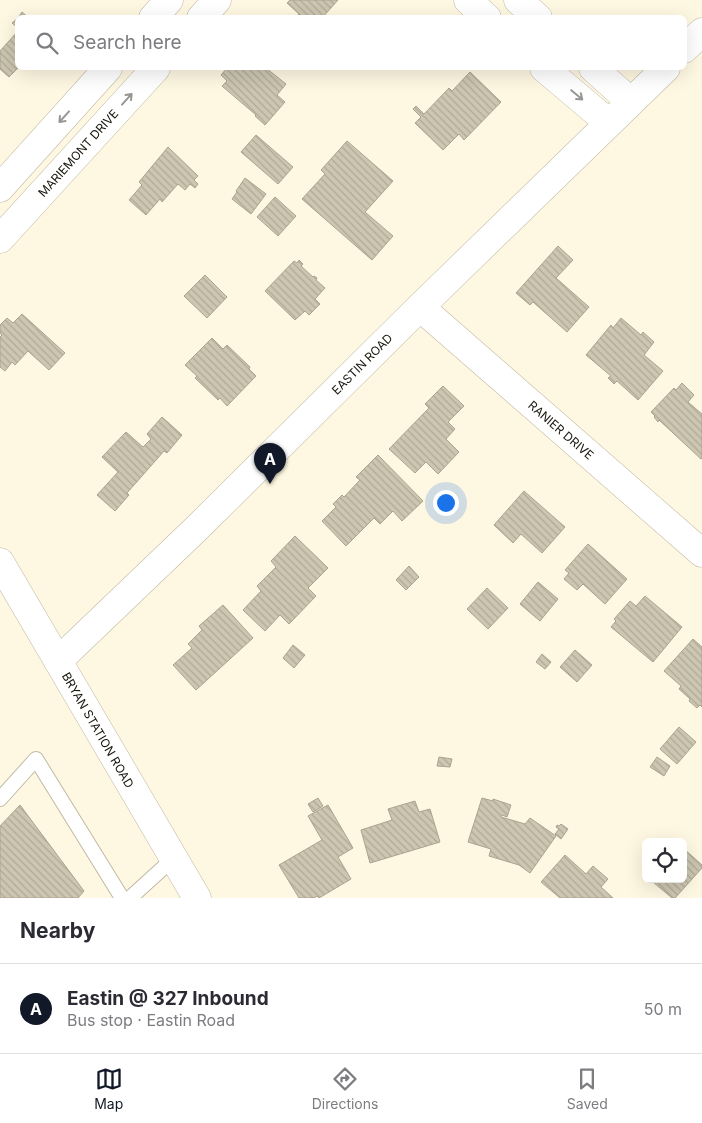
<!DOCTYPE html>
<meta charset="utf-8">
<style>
:root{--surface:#fff;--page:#f2f2f3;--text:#2b2b33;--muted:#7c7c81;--line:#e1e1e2;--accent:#111827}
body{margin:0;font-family:Inter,sans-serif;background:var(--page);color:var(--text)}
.controls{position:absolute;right:15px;bottom:15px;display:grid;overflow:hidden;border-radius:8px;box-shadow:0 5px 20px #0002}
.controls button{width:45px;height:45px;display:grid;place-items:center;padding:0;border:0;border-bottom:1px solid var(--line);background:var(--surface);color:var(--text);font:25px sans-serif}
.you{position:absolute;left:445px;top:502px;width:18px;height:18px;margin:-12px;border:4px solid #fff;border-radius:50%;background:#1a73e8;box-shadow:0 0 0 8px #1a73e833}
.badge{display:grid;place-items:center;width:32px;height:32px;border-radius:50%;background:var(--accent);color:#fff;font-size:16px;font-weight:700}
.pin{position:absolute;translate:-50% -41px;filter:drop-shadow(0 1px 2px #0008)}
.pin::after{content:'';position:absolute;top:26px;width:18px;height:15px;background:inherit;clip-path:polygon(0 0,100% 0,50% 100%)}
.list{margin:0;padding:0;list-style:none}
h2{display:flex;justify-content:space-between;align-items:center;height:65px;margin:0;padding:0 20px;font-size:21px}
h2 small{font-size:16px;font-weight:400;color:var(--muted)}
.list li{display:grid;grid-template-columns:32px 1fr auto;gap:15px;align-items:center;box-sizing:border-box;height:90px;padding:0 20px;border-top:1px solid var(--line)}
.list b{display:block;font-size:19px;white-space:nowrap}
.list p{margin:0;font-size:16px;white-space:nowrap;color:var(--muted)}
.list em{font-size:16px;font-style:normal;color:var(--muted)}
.icon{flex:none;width:28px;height:28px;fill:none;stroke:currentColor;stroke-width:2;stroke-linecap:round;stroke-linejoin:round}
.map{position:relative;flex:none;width:702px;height:898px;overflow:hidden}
.search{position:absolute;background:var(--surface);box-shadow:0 5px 20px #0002;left:15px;right:15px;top:15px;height:55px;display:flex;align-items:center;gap:12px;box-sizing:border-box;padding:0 18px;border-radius:8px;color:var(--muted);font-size:19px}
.sheet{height:155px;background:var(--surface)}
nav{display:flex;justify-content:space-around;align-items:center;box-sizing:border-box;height:70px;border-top:1px solid var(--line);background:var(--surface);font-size:14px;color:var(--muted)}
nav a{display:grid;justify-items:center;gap:2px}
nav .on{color:var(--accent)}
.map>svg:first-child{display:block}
</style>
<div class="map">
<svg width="702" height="898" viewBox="0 0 702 898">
<defs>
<pattern id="building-back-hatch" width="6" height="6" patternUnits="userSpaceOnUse" patternTransform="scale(1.25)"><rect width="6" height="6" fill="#cdc6b1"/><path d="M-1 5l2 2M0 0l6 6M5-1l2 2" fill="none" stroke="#afa997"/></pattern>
</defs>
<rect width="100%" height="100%" fill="#fef7e1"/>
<path fill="url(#building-back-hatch)" stroke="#aaa38f" d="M290,0H338L322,18H296L299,14L287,3Z
M22,12L29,18H18Z
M18,18V28L12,23Z
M18,31V68L9,77L0,69V51Z
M227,68H266L286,84L277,95L285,102L265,125L255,116L256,115L222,86L227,81L221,75Z
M470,72L501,102L464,140L459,134L443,150L415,123L421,117L413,109L416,106L424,114L449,88L452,91Z
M256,135L293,167L278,184L241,152Z
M347,141L393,181L365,212L393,236L372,260L302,199L325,174L321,170Z
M168,147L198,176L194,180L198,184L195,188L190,184L185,190L178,184L162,202L160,199L146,215L129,200L142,185L139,182Z
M245,178L266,194L251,214L232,199L237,192L236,191Z
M275,197L296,216L278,236L257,217Z
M558,246L573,260L556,278L589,307L567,332L533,302L530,305L516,293Z
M299,260L303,264L301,266L313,277L314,276L317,278L316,280L325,288L315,299L320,304L309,315L305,311L295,320L265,291L294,261L297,263Z
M205,275L227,297L207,318L184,296Z
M22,314L65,353L49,370L28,351L15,365L12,362L5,371L0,367V337L2,335L0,333V325L7,318L13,323Z
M621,318L641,335L643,332L654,342L644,355L663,371L638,400L617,381L614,384L608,378L611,376L586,355L611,325L613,328Z
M212,338L223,349L227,345L250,367L249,369L256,376L227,406L220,398L218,400L195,378L197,376L185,365Z
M682,383L694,395L688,402L702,414V458L701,459L659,420L658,422L654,417L655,416L651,412L674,388L676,390Z
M443,386L464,406L448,422L455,429L446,439L459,452L438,474L426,462L415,473L389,449L429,408L425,404Z
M162,417L182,435L167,453L164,451L127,493L129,495L115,511L97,495L118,472L102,457L126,432L143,447L151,439L147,434Z
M378,455L423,501L402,521L393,511L380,524L374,518L346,546L322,521L336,507L333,504L342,495L344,497L360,480L356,477Z
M524,491L565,527L542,553L521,534L513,543L494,525Z
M295,536L328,568L308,588L316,596L289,624L280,615L265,631L243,610L261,591L257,586L276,567L271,561Z
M588,544L627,579L605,604L583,584L577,590L564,579L569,573L565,570Z
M409,566L419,577L406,590L396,580Z
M538,582L558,599L540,621L520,604Z
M487,588L508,608L488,629L467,609Z
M645,596L682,627L653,662L611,627L616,621L614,619L630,601L636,606Z
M223,605L253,638L196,690L173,665L192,648L188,644L202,630L199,626Z
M693,639L702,647V707L700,705L697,708L689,701L690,699L679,689L681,686L664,671Z
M293,645L305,655L294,668L283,658Z
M575,650L592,665L577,682L560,667Z
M542,654L551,662L545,669L536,662Z
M679,727L696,742L677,764L660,749Z
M439,757L452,759L450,767L437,766Z
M657,757L670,766L664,776L650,767Z
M318,798L323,806L313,812L308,804Z
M482,798L493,801V799L511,805L507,817L502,815L501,817L525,824L530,818L556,836L530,873L519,865L489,856L491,849L468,842Z
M415,801L419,812L430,809L440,842L370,863L361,830L392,820L388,809Z
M20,805L84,891L78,898H0V826Z
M328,805L353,848L338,857L351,879L319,898L317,896L314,898H299L279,865L322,840L308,816Z
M561,824L568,829L561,839L555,834L559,829L556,827L557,825L559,826Z
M683,848L702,865V868L675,898H672L653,882L656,879H683Z
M565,855L586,874L593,866L608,879L601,887L613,898H560L541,882Z"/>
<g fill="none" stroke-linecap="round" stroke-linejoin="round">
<g stroke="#c0b9a4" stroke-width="16">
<path id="service" d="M0,799L36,759L122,898
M130,898L174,858"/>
</g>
<g stroke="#c0b9a4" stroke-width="29">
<path id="minor" d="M468,0L487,18
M518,0L538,18
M153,18L169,0
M201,18L217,0
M684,49L702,32
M544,68L609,123
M593,68L631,102
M0,188L108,68
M0,239L156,68
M420,307L702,553
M58,661L196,529L420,307L666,68"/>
</g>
<g stroke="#c0b9a4" stroke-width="29">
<path id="secondary" d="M0,562L197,898"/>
</g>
<use href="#service" stroke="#fff" stroke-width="14"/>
<use href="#minor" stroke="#fff" stroke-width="28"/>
<use href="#secondary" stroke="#fff" stroke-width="28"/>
</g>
<defs><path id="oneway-shaft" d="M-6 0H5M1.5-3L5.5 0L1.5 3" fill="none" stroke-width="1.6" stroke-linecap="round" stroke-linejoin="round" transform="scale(1.25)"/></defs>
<g stroke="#979693">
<use href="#oneway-shaft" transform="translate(577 95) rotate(40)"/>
<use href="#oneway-shaft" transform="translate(127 99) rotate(-48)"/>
<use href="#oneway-shaft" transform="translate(64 117) rotate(132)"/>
</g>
<g text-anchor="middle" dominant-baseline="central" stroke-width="5" stroke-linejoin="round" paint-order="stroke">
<g font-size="12" fill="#18160e" stroke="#fff">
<text transform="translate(78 153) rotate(-48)">MARIEMONT DRIVE</text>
<text transform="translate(362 364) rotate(-45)">EASTIN ROAD</text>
<text transform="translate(561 430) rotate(41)">RANIER DRIVE</text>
<text transform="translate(98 730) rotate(60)">BRYAN STATION ROAD</text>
</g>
</g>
</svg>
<div class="controls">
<button><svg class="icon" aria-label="locate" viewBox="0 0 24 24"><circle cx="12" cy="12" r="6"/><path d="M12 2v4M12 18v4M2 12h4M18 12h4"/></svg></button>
</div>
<div class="you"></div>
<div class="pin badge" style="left:270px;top:484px">A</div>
<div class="search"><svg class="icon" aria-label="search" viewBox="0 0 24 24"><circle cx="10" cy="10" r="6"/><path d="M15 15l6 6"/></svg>Search here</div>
</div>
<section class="sheet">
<h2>Nearby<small></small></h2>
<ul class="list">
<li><span class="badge">A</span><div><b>Eastin @ 327 Inbound</b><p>Bus stop · Eastin Road</p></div><em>50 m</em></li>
</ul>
</section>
<nav>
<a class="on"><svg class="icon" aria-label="map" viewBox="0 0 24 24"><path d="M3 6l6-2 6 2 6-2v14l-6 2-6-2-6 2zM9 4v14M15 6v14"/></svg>Map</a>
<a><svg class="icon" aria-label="directions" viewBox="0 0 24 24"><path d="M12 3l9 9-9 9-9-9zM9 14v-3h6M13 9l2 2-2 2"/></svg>Directions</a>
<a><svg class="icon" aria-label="saved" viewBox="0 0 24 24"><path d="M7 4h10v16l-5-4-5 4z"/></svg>Saved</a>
</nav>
